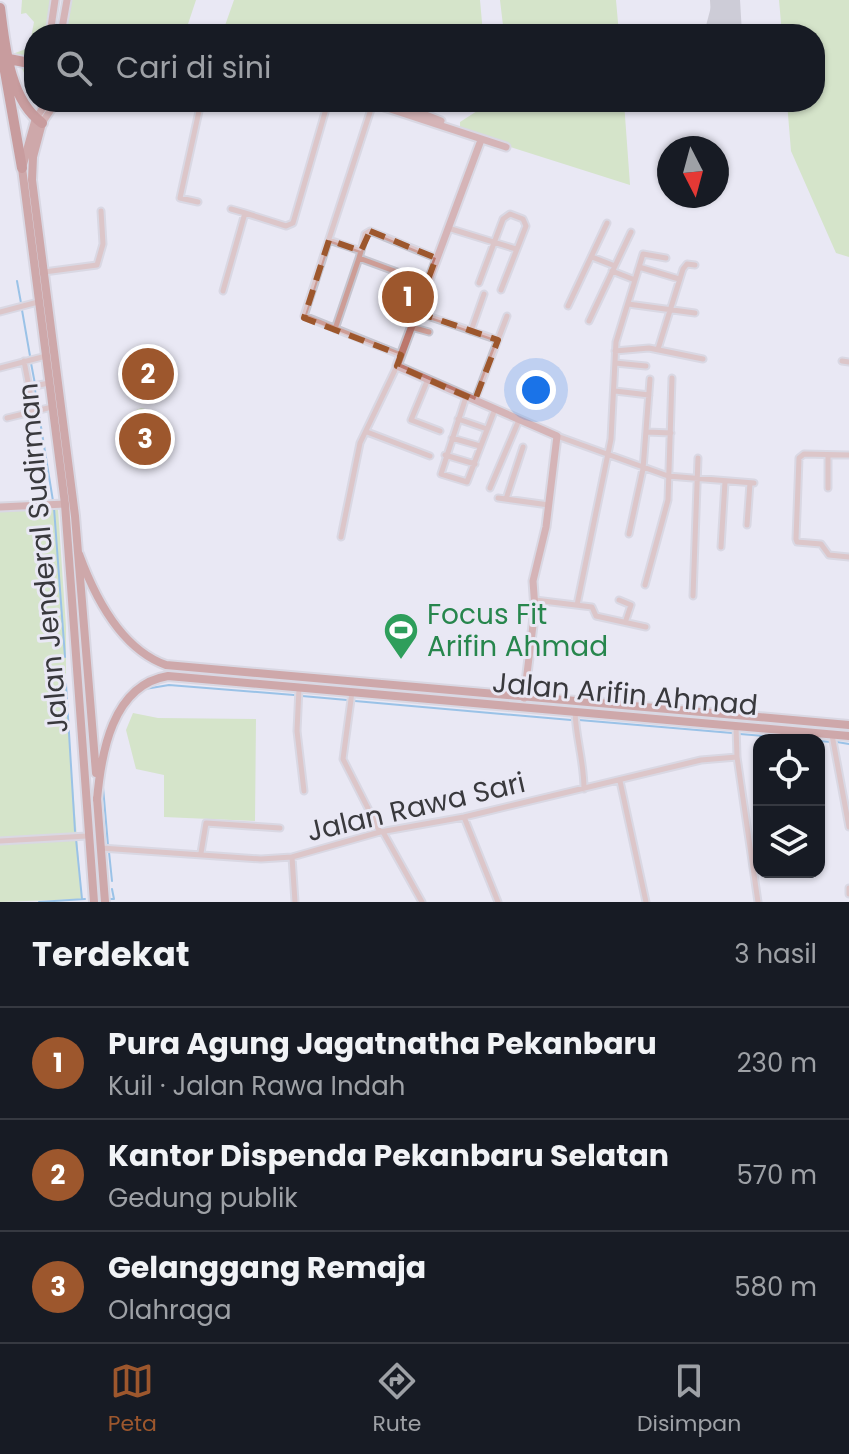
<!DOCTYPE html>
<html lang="id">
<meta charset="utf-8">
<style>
:root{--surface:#171b24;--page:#242831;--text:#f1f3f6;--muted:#9ea1a6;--line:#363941;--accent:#9d572d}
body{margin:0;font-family:Poppins,sans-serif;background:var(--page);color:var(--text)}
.controls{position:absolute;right:24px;bottom:24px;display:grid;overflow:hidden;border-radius:16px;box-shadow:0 2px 6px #0004}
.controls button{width:72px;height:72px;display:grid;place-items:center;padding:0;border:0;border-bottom:2px solid var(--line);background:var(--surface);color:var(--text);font:40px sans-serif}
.compass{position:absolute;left:657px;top:136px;width:72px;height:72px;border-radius:50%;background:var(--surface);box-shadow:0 2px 6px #0004;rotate:174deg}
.you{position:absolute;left:536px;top:390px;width:28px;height:28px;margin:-20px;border:6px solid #fff;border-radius:50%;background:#1a73e8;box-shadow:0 0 0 12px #1a73e833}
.badge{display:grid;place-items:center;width:52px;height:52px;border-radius:50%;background:var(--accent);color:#fff;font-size:26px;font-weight:700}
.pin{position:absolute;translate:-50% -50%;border:4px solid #fff;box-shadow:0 2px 8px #0006}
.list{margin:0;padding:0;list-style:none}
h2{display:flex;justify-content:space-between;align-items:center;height:104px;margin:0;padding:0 32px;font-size:34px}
h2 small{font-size:26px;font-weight:400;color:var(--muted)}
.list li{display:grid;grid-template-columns:52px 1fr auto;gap:24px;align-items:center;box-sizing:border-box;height:112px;padding:0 32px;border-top:2px solid var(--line)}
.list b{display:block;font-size:30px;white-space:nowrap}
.list p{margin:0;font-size:26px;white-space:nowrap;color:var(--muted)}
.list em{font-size:26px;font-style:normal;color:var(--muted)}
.icon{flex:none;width:44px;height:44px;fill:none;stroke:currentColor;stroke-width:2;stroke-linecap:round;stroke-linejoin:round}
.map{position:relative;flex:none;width:849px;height:902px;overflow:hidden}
.search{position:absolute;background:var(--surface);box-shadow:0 2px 6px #0004;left:24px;right:24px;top:24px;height:88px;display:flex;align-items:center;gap:20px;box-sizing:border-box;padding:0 28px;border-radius:32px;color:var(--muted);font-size:30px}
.sheet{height:440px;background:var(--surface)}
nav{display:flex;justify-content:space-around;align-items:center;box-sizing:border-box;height:112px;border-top:2px solid var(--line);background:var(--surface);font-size:22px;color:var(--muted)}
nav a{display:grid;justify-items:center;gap:4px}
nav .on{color:var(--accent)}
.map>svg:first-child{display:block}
</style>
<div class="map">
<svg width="849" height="902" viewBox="0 0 849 902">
<rect width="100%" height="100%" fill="#e9e8f4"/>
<path fill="#bcdf98" d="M22,0H51L48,34H34V95L15,53L29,48L34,22L26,13L21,14Z
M70,0H196L186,30L147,25L145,31L65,34Z
M234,0H480L483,34H222Z
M500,0H616L619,34H504Z
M779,0H849V257L836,253L791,151L787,102H815V34H782Z
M491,102H624L630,185L460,131V122Z
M141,408L158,412L165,427L166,448L155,464L132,463C118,446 118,416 141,408Z
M0,509H58L66,627V702L82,899L0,902Z
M133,713L158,718L256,719L255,821L164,817V775L136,769L126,730Z"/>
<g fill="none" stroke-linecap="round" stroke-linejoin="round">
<path stroke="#3b96d7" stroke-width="2" d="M17,281L21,303
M22,310L30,356
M31,363L35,384
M35,390L53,501
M54,508L65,657
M66,684L75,831
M145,689L169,685L294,695
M302,696L347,700
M355,701L571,720
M579,720L732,733
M740,734L811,740
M819,741L831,742
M837,742L849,744
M103,787L108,845
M76,839L82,899
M109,852L112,881
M108,899H114L112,889
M39,902L85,899"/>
<path stroke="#acacb4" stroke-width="12" d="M725,9L734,34
M710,34L719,0"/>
<path stroke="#acacb4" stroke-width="30" d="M725,0L727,34"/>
<g stroke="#c6c5cf" stroke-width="9">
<path id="street" d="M373,103L304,316L401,355
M198,202L180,198L201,102
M231,209L245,213
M448,228L516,249
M329,240L361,251L359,258L427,283
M361,251L365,234L370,231L436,258
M592,257L615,266
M639,267L679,279
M612,271L635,280
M44,272L97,265L103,244L101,211
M479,283L503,219L510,214L523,219L526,226L501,290
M223,291L245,213L286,226L293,223L328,102
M628,304L695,313
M568,306L607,223
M0,312L38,302
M416,312L498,340
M589,321L631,232
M411,327L429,332
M335,329L359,258
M471,331L484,294
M658,349L683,269L687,264L695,265
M615,351L649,348L703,359
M24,361L29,387L49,383
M842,361L849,362
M615,363L646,366
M0,368L46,356
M428,379L411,420L440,431
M29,387L32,404
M615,391L649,395
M466,397L441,474L467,482L495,409
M475,400L507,316
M7,418L52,407
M458,419L487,429
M367,432L430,456
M647,432L671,433
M557,436L668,476L754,483
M452,438L480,446
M445,455L475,464
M828,455V488
M849,455L804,454L799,458L796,539L797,542L821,544L829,555L849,557
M490,488L519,420
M498,498L549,505
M506,499L523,447
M747,525L750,483
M629,534L643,469L650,379
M341,537L360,443L397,366
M721,547L725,482
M645,585L668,500L672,378
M693,596L698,458
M535,600L592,607L596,616L646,627
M619,600L631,605L626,620
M577,605L611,439L616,342L643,254L666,258
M299,688L297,731L304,791
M352,692L343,759L380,832
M575,712C576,739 584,761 584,789
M736,726L737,757L758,902
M832,735L849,827
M620,781L646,902
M464,817L498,902
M383,832L422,902
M0,841L87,836
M101,848L261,859L292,857L380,832L464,817L701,760L737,757
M201,853L206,823L280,828
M292,857L295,902
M849,888V894"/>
</g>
<g stroke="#c6c5cf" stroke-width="11">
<path id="secondary" d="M50,34L55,0
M61,34L67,0
M143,34H180
M369,102L506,147
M393,102L441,121
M36,118L47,102
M42,123L56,102
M481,140L397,366L557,436L546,527L533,581L535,609L524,698
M0,507L65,504"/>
</g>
<g stroke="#c6c5cf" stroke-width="12">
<path id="primary" d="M36,118L22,168L65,504L94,902
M42,123L33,157L32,180L75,516L96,773
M79,554C94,595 121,649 166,665L849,725
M97,798L105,902
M97,800C101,754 112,685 168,676L849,736"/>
</g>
<g stroke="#c6c5cf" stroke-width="14">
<path id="highway" d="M0,8C5,46 9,99 42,123
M0,43L22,168
M9,59L34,64"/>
</g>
<use href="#street" stroke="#cd9d96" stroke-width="5"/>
<use href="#secondary" stroke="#bc776d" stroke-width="7"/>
<use href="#primary" stroke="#ad5b50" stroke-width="8"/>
<use href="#highway" stroke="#a04036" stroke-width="10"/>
</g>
<path d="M0 0H849V902H0ZM370,231L436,258L416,312L498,340L475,400L397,366L401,355L304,318L329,240L361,251Z" fill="#e9e8f4" fill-opacity=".55" fill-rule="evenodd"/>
<path fill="none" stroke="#9d572d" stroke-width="6" stroke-dasharray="16 10" stroke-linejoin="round" d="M370,231L436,258L416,312L498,340L475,400L397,366L401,355L304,318L329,240L361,251Z"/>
<defs>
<g id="stadium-pin" transform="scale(1.8)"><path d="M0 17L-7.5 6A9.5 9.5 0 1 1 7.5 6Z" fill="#2e9e5b" stroke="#e9e8f4"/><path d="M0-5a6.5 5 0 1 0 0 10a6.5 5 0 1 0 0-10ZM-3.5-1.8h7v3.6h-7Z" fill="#fff"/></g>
</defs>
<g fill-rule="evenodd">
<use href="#stadium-pin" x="401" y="630"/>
</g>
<g text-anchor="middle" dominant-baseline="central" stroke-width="6" stroke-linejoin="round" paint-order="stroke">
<g font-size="28" fill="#39393d" stroke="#e9e8f4">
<text transform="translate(43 558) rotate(-95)">Jalan Jenderal Sudirman</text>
<text transform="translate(625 694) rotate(5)">Jalan Arifin Ahmad</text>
<text transform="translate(416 807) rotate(-13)">Jalan Rawa Sari</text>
</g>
<g font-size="28" fill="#27864d" stroke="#e9e8f4" text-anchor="start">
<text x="427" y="614">Focus Fit<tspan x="427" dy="32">Arifin Ahmad</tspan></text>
</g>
</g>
</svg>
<div class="controls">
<button><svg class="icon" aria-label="locate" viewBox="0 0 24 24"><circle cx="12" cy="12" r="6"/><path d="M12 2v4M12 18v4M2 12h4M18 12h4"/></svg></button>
<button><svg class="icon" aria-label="layers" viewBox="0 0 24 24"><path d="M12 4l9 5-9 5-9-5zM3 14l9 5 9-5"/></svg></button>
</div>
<svg class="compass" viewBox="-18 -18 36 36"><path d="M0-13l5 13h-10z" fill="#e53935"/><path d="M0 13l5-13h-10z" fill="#9ea1a6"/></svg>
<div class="you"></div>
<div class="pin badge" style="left:408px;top:297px">1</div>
<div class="pin badge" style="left:148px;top:374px">2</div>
<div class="pin badge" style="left:145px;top:439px">3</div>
<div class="search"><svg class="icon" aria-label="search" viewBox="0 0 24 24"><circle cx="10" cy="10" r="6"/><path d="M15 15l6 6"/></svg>Cari di sini</div>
</div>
<section class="sheet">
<h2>Terdekat<small>3 hasil</small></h2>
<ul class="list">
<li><span class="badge">1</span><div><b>Pura Agung Jagatnatha Pekanbaru</b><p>Kuil · Jalan Rawa Indah</p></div><em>230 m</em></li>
<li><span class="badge">2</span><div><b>Kantor Dispenda Pekanbaru Selatan</b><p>Gedung publik</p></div><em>570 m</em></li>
<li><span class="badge">3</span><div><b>Gelanggang Remaja</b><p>Olahraga</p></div><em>580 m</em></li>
</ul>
</section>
<nav>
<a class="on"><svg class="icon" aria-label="map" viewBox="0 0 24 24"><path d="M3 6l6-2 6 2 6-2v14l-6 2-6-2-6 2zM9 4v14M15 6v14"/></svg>Peta</a>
<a><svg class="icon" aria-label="directions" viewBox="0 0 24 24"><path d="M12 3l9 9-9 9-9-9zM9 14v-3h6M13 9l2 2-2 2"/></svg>Rute</a>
<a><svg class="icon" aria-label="saved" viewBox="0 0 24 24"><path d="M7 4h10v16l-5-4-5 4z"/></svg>Disimpan</a>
</nav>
